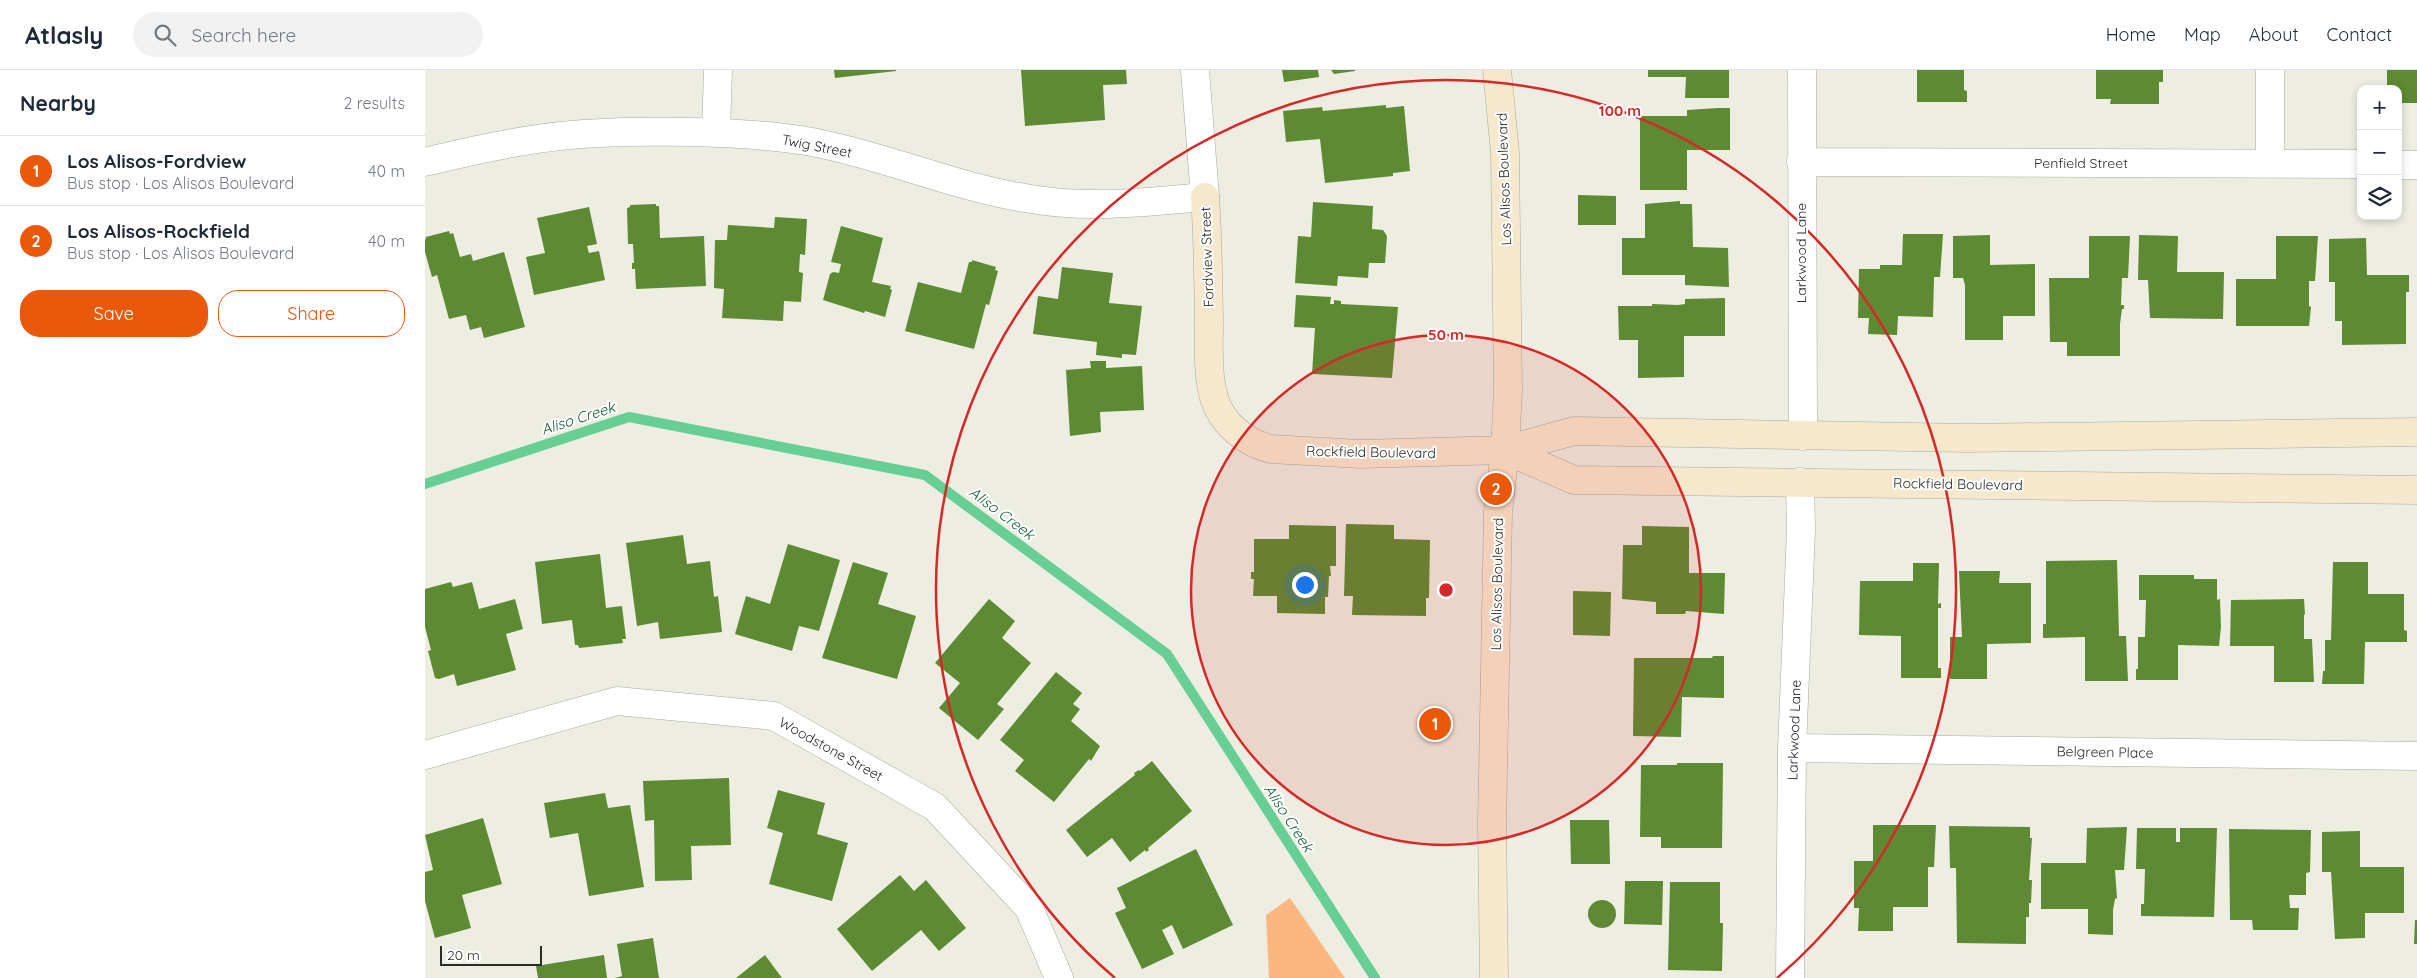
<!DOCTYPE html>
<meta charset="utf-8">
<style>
:root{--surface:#fff;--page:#f2f2f3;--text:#1f2937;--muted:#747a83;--line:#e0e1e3;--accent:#ea580c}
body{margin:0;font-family:Quicksand,sans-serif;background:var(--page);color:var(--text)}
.controls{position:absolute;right:15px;top:15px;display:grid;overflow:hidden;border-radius:10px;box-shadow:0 2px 8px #0003}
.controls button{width:45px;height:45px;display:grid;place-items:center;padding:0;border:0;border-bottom:1px solid var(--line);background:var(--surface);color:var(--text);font:25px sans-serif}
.scale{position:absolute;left:15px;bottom:12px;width:102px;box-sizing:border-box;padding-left:5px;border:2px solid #2b2b27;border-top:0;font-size:14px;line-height:18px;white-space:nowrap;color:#2b2b27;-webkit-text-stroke:4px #fff;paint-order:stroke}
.you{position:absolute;left:879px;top:514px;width:18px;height:18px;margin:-12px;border:4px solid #fff;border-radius:50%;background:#1a73e8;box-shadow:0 0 0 8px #1a73e833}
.badge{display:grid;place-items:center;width:32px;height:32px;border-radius:50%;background:var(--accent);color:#fff;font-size:16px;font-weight:700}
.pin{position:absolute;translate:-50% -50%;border:2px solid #fff;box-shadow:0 1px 5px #0006}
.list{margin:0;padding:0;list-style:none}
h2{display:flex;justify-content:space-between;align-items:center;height:65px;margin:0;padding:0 20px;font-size:21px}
h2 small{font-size:16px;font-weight:400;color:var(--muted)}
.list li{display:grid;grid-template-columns:32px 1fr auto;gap:15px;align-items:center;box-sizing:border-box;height:70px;padding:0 20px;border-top:1px solid var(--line)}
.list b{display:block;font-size:19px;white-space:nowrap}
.list p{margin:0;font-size:16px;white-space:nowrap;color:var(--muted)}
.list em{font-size:16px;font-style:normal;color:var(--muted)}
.actions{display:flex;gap:10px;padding:15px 20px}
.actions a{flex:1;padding:11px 0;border:1px solid var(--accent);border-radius:20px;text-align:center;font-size:18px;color:var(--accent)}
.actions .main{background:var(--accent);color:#fff}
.icon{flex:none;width:28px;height:28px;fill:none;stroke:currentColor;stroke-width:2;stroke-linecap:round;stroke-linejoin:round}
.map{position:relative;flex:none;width:1992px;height:908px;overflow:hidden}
header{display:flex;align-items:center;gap:30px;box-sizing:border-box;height:70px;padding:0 25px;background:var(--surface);border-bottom:1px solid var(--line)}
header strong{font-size:24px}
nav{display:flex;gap:28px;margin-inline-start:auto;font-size:18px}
.search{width:350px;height:45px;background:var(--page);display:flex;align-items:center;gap:12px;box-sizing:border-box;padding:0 18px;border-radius:28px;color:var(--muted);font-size:19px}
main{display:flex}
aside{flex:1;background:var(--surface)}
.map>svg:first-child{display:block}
</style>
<header>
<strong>Atlasly</strong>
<div class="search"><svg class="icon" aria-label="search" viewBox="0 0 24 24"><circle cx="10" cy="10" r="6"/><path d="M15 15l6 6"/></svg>Search here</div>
<nav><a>Home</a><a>Map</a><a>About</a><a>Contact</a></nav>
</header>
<main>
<aside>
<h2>Nearby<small>2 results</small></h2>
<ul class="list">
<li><span class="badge">1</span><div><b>Los Alisos-Fordview</b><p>Bus stop · Los Alisos Boulevard</p></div><em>40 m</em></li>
<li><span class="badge">2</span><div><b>Los Alisos-Rockfield</b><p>Bus stop · Los Alisos Boulevard</p></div><em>40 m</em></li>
</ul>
<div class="actions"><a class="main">Save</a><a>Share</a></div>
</aside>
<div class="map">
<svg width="1992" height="908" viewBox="0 0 1992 908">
<rect width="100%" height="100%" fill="#edede1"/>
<path fill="#fcb781" d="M865,828L920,908H844L841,845Z"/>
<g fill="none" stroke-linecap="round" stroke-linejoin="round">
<path stroke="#67ce94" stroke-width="10" d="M0,414L204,347L500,405L742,584L950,908"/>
</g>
<path fill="#5d8a33" d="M409,0H471V1L410,8Z
M596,0H701L702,14L678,15L680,50L600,56Z
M857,0H893L894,7L859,12Z
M906,0H930V1L909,4Z
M1223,0H1304V28H1260L1261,7H1223Z
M1492,0H1539V20L1542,21V32H1492Z
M1671,0H1738V12H1734V34H1685L1686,29H1671Z
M1962,0H1992V33H1973V19H1962Z
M961,35V38L979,36L985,101L968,103V106L900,113L895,69L861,72L858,41L897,37L898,41Z
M1293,38H1305V80H1262V120H1215V46H1262V40Z
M1153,125L1191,126V155H1153Z
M1255,131V134H1267L1268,177L1303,178L1304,217L1260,215V205H1197V168H1220V134Z
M888,132L948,136L947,159L958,160L962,166L960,193H944L943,208L913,206L912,216L870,213L873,166L886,167Z
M231,134V136H234L235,168L279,166L281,216L211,219L210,199H207V193H209L208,174H203L202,138L205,137V135Z
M164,137L172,174L162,176L164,183L174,181L180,210L109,225L101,187L120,183L112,148Z
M350,147L382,149L380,185L375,184L374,202L378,203L376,232L359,231L358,251L297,248L299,219L289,218L290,170H302L303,155L349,158Z
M416,156L458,168L447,212L466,216L465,219L467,220L460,247L440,241L439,243L398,230L405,204L408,202L414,203L416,194L406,192Z
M24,161L25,164L28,163L35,187L46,184L48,191L79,182L100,257L59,268L56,257L45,260L41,245L24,249L12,205L7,207L0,182V171L1,167Z
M1478,164H1518L1515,207H1509L1508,247L1473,246L1472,265L1443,264L1444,248H1433L1434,199H1455V195H1477Z
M1565,165V195L1610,194V246H1578V270H1540V215L1538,208H1528V166Z
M1714,165L1753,166L1752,202H1799L1798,249L1725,248L1723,210H1713Z
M1664,166H1705L1703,208H1697L1696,235H1699V239H1697L1695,254V286H1642V272H1625L1624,208H1664Z
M1851,166H1893L1890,211H1884V236L1886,237L1884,256H1811V209H1851Z
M1941,168L1942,205H1984V222H1981V274L1917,275V251H1910V212H1904V169Z
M547,190L571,197L570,200L573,201L564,235L561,234L549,279L480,261L493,212L536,223L544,192H547Z
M637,197L688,203L684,233L717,236L711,285L697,284V288L671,285L672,272L608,264L613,226L633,229Z
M871,225L906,227L905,234H909V230L916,231V234L973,237L967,308L887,304L890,258L869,257Z
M1300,228V266H1259V307L1213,308V270H1194L1193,236H1227V234L1253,235L1260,234V229Z
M665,291H681V298L717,296L719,340L675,342L676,362L645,366L641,300L666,298Z
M921,454L969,455V469L1005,470L1004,528H1001V546L927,545L928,526H919Z
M864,455L911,456V496H905L906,506H904L903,527H900V544L852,543V526H828L829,509H826V502H829V469H864Z
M1217,456L1264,457V503H1300L1299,544L1261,541L1260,544H1231V532L1197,529L1198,475H1217Z
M258,465L262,494L285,491L289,527L293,526L297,562L235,569L233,552L212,556L201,473Z
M363,474L415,490L394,561L374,556L367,581L310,564L321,526L345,534Z
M175,484L181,538L197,536L201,569H197L198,573L154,578L153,575H150L147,550L117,554L110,492Z
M1692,490L1694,566H1701L1703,611H1660V567L1618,568V554H1621V491Z
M428,492L463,503L453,534L491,546L472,609L397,588Z
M1908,492H1943V524H1979V560L1982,561V572H1940L1939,614H1897L1898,601H1900V570H1906Z
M1488,493H1514L1513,534L1516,533V538H1513V598H1516V608H1476V566L1434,565L1435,511H1488Z
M1534,501H1575L1574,513H1606V573L1562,574V609H1525V567H1537Z
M1714,505H1769V509H1792V530L1795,529L1796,557L1794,576L1753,575V610H1711V599H1713V567H1720L1721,530H1714Z
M26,512L28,517L47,512L54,539L90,529L98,559L81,564L91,600L32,616L29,604L14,609L10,608L3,581L6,580L0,557V519Z
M1148,521L1186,522L1185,566L1148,565Z
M564,529L590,551L577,568L606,593L572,634L579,639L553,670L514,638L535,613L510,593Z
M1879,529L1880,545L1879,544V569H1887L1889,612H1849V576H1805L1806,530Z
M1288,586H1299V628L1257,627L1256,667L1208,666L1209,588H1287Z
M631,602L657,623L648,634L655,639L646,651L675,676L666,691L664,689L629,732L590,701L599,690L575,670Z
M727,691L767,741L723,778L724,780L721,782L720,780L705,792L687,768L662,787L641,760L710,705L709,703L714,700L715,701Z
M1252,693H1298L1297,778H1236V767H1215L1216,695H1252Z
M304,708L306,775L266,776L267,810L230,811L229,750L220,751L218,711Z
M353,720L400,733L392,764L423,773L407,831L344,814L358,763L342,758Z
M180,723L183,738L205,735L219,817L164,826L153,763L125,768L119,733Z
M58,748L77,814L37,825L46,858L10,868L0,831V802L8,800L0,765Z
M1145,750H1184L1185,794H1146Z
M1448,755H1511L1509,797H1503V837H1468V861H1433L1434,838H1429V791H1448Z
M1524,756L1605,757V768H1607L1604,810H1607L1606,833H1604V847H1601V874L1532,873L1531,798H1525Z
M1702,757L1699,800H1690L1692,828L1690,829L1688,840V865L1663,864V839H1616V793H1661L1662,758Z
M1712,758H1751V772H1755V758H1792L1789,847L1716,846V834H1719L1720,799H1711Z
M1804,759L1886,760L1885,802L1881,803V825H1864L1865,838H1874L1873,860H1828L1827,850H1805Z
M1935,761V797H1979V843H1940V868L1910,869L1906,802H1897V762Z
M771,779L808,855L758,879L747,855L737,860L749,884L717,899L690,843L701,838L692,818Z
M475,805L489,821L501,810L541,858L514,881L496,860L447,901L412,859Z
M1200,811H1238L1237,855L1199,854Z
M1245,812H1295V853H1298L1297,901L1243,900Z
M1163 844a14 14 0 1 1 28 0a14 14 0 1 1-28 0Z
M1990,850H1992V874H1989Z
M228,868L234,908H190L197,906L192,874Z
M179,885L182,908H113L111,896Z
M340,885L357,908H311Z"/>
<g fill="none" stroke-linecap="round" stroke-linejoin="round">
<g stroke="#a9a99e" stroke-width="29">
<path id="street" d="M1377,0L1378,366
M1845,0V93
M291,63L293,0
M0,92C57,78 117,65 176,63C207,61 237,62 268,62C307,63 348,65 387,72C461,86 531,118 606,129C664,139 722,132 780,127L770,0
M1376,92L1936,94
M1973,95H1992
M1367,678L1992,686
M0,685L192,631L349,646L510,737L604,838L634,908
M1365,908L1367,678L1376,460L1375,412"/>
</g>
<g stroke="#a9a99e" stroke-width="29">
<path id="secondary" d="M780,127C783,167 783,208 784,248C784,275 782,302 789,328C797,354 821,373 846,379L935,384L1080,380L1149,361L1543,368L1992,362
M1080,380L1149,410L1992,420
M1069,908L1067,754L1073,443L1080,380L1083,320L1080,83L1072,0"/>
</g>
<use href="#street" stroke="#fff" stroke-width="28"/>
<use href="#secondary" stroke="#f6e8cd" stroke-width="28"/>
</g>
<circle cx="1021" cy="520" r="255" fill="#d62828" fill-opacity=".12"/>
<g fill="none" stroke="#d62828" stroke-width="2.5">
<circle cx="1021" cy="520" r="255"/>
<path d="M690 908A510 510 0 1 1 1352 908"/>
</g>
<g text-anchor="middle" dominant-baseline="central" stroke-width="4" stroke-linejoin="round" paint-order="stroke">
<g font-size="14" fill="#2b2b27" stroke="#fff">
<text transform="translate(392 76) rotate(11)">Twig Street</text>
<text x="1656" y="93">Penfield Street</text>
<text transform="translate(1079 109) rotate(-92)">Los Alisos Boulevard</text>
<text transform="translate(1376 183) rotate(-90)">Larkwood Lane</text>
<text transform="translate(782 187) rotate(-92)">Fordview Street</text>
<text transform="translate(946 382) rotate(1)">Rockfield Boulevard</text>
<text transform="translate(1533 414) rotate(1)">Rockfield Boulevard</text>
<text transform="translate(1072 514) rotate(-89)">Los Alisos Boulevard</text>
<text transform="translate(1369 660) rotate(-88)">Larkwood Lane</text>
<text transform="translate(406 679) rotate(29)">Woodstone Street</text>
<text transform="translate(1680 682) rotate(1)">Belgreen Place</text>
</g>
<g font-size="15" font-style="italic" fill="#16623d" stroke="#fff">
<text transform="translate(153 348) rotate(-18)">Aliso Creek</text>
<text transform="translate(577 443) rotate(37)">Aliso Creek</text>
<text transform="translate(864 748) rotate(57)">Aliso Creek</text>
</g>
</g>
<circle cx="1021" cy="520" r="8" fill="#d62828" stroke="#fff" stroke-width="2.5"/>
<g font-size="15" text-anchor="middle" font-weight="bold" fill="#d62828" stroke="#fff" stroke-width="4" stroke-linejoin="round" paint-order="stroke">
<text x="1195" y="46">100 m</text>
<text x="1021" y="270">50 m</text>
</g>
</svg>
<div class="controls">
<button>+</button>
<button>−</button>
<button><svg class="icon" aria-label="layers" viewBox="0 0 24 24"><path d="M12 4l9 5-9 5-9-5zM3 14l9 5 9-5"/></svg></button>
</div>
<div class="scale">20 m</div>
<div class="you"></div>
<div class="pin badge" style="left:1010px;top:654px">1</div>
<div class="pin badge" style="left:1071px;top:419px">2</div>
</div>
</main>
